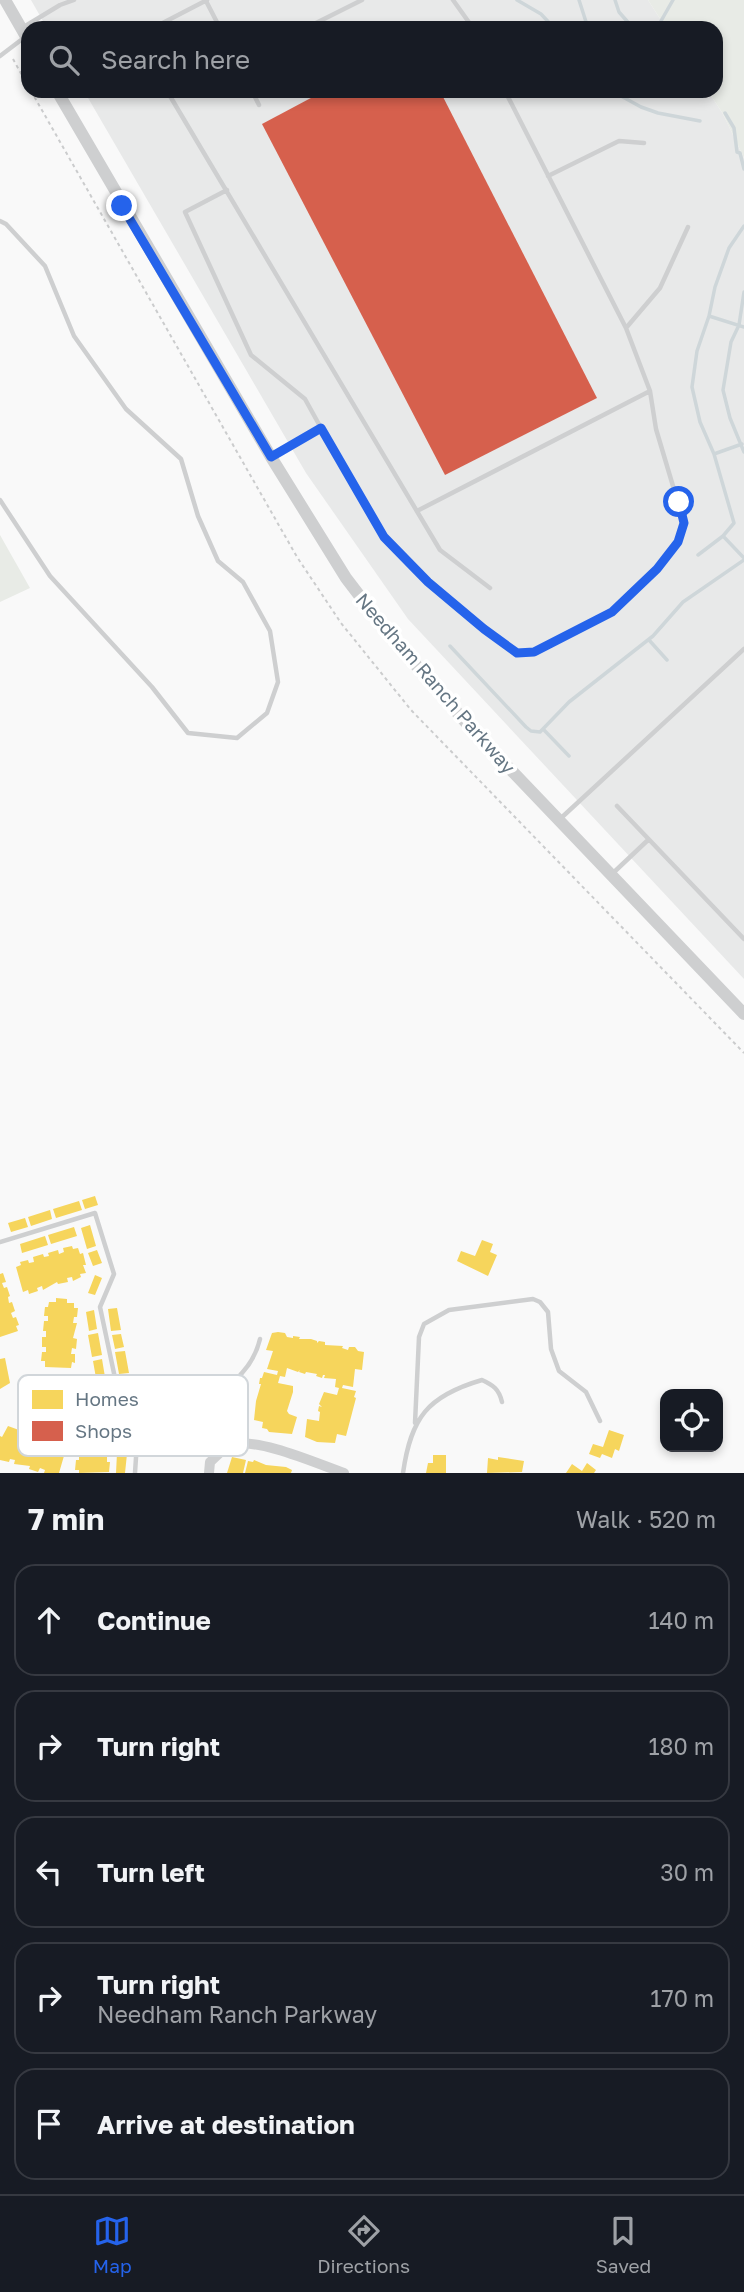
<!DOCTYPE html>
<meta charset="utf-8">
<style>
:root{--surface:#171b24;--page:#242831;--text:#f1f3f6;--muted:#9ea1a6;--line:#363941;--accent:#2563eb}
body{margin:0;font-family:"Golos Text",sans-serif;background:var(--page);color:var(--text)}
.controls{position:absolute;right:21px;bottom:21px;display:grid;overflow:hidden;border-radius:14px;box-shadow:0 4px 10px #0003}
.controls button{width:63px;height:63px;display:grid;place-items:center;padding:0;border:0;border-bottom:2px solid var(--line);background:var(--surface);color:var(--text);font:35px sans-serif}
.stop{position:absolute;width:21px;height:21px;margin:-16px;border:5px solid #2563eb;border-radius:50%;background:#fff}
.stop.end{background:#2563eb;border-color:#fff;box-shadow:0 2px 7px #0008}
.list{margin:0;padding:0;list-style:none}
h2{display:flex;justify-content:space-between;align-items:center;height:91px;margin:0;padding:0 28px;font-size:30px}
h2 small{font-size:23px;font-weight:400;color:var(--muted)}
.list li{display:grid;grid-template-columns:46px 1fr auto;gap:21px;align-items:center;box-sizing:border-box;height:112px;margin:0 14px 14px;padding:0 14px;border:2px solid var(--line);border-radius:21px}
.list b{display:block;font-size:26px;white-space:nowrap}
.list p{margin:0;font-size:23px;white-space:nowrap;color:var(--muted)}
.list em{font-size:23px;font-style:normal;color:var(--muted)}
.icon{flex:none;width:38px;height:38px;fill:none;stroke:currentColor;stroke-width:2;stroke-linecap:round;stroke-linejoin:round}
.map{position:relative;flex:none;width:744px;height:1473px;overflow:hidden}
.search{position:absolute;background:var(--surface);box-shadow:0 4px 10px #0003;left:21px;right:21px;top:21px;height:77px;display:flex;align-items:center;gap:18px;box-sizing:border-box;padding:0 24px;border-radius:21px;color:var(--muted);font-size:26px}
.sheet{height:721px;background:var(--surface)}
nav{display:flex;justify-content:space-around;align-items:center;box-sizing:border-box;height:98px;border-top:2px solid var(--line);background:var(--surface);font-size:19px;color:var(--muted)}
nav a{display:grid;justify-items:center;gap:4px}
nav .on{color:var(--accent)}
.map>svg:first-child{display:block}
</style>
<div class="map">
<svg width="744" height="1473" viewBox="0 0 744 1473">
<rect width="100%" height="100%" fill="#f9f9f9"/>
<path fill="#e8e9e9" d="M31,0H648L666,28H47Z
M84,91H708L723,114L744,158V979L408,619L306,473Z"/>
<path fill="#e8ebe6" d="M648,0H744V158L723,114L708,91H716V28H666Z
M0,535L30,588L0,602Z"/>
<path fill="#f6d55c" d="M95,1196L98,1205L85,1209L82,1200Z
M79,1201L82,1210L56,1218L53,1209Z
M50,1210L52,1219L31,1226L28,1217Z
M25,1218L28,1227L11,1232L8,1223Z
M90,1225L96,1246L87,1249L81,1228Z
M74,1227L77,1236L51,1244L48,1235Z
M45,1236L48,1245L22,1253L20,1244Z
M482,1240L493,1244L490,1252L497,1255L488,1276L457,1261L461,1251L475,1256Z
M72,1246L73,1249L78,1248L80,1254L83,1253L86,1265H83L86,1273L80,1274L81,1277L73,1281L72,1277L67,1278L68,1282L58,1284L57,1282L43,1290L42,1286L37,1288L38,1291L29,1294L28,1290L23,1292L16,1267L21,1265L20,1262L28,1260L29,1263L34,1262L33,1257L43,1254L44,1257L49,1256L48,1253L58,1250L59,1254L64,1252L63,1248Z
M97,1250L102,1263L93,1266L88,1253Z
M3,1273L6,1282L2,1283L4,1288L7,1287L10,1296L8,1297L9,1303L12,1302L15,1311L11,1313L13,1318L16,1317L19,1325L16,1326L18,1331L0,1337V1274Z
M95,1275L102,1278L95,1295L88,1293Z
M56,1298L67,1299V1303H74V1308H78L77,1317H74L73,1323H77L73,1338L77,1339L76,1349L72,1348L71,1354H75V1363L72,1362L71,1368L45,1367V1361H41L42,1352H46V1347H42V1337H46V1331H43L44,1321H48V1316H44L45,1307H48L49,1302H56Z
M117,1308L121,1330L111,1331L108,1309Z
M94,1310L97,1329L89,1331L86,1312Z
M278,1332L285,1333L287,1337L293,1338V1336L300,1337L299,1339H311L317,1341V1343L319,1341L325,1342V1345L343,1346L342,1348L348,1350L349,1347H355L358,1351L364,1352L362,1370L355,1369L353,1387L343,1385L342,1388L356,1391L354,1397L356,1398L346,1436L337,1434L335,1443L317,1442L305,1437L307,1419L319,1421L320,1412L318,1411L319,1406L322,1407L319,1404L324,1392L337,1395L339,1388L335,1387L336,1379L324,1378L325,1375H323L322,1378L316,1376L317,1374L306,1372L305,1374L299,1372L300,1370L298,1372L287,1368L285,1377L280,1376L278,1383L293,1386V1392L287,1411L289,1414L297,1417L292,1434L269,1432L267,1429L262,1428L263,1422L254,1420L256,1401L261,1384H259L260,1378H262L264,1372L277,1375L278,1371L267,1369L273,1351L266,1350L272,1333Z
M98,1333L102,1355L92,1357L88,1335Z
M121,1334L124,1347L115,1349L112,1335Z
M125,1351L129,1373L119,1374L115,1352Z
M5,1358L10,1383L0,1389V1359Z
M102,1359L105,1377L96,1378L93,1361Z
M89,1422L100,1423V1426H108V1432H111V1441L107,1440V1446H110V1456H107V1462H110L109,1472L79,1473V1470H75L76,1460H79V1454H77V1444H81V1439H78V1430H81L82,1425H89Z
M8,1426L19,1430L18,1434L23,1436L24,1432L38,1439L39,1436L49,1439L47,1444L53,1445L54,1442L62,1444L61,1448L66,1449L59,1473H44L45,1470L40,1468L38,1472L29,1469L30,1466L14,1464L15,1460L10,1459L9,1462L0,1460V1436L2,1437Z
M609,1430L624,1435L619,1451L615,1449L612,1458L602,1454L600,1458L589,1454L593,1444L603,1447Z
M117,1453L127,1454L125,1473H116Z
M433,1455H446V1473H426L428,1463H433Z
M232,1457L246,1460L243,1473H227Z
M498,1457L524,1461L522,1472L487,1473L488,1458L498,1460Z
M254,1460L266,1465L286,1467L292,1470L291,1473H245L248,1461L253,1462Z
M587,1463L596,1470L594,1473H566L572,1464L582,1471Z"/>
<path fill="#d6604d" d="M324,91H440L597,398L445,475L262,124Z"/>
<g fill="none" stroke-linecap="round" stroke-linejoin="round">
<path stroke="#ced6d9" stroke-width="3.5" d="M517,0L541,14L554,28
M579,0L588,28
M615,0L619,12L633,28
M657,28L673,0
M612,91L641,107L658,113L700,121
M688,91L707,93
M725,113L734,128L737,152L740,153L744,169
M744,292L739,325L731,342L723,390L730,418L744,452
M709,316L744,327
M714,454L742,444
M723,536L744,558
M698,555L723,536L734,523L714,454L700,422L692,387L697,351L709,316L715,287L729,248L744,226
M649,640L667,660
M450,646L526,727L531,731L540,732L569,702L653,636L683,602L744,560
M544,730L569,756"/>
<path stroke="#cbcccd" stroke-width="2" stroke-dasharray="3.5 3.5" stroke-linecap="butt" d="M13,59L28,86
M31,91L297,557L341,623L411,710L744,1053"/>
<path stroke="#cecfd0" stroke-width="4.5" d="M453,0L473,28
M206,1L220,28
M22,28L60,5L74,0
M153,28L207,0
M306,28L362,0
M0,56L25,37
M167,91L440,550L490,588
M252,91L259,105
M548,176L619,141L644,143
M227,190L185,212L251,355L305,399L358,495L384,537L427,582L484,629L517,653L534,652L612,612L658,569L678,542L684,523L656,429L650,391L626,328L505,91
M0,221L6,224L45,266L74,336L126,409L181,459L198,516L218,561L243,582L270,631L278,682L267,713L237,738L188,733L152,687L50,576L0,500
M626,328L660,288L688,227
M273,456L321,428
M417,511L650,391
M617,806L744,939
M560,819L744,649
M612,874L648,840
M0,1242L95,1213L114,1274L100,1307L119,1397L138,1427L135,1473
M415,1423L419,1337L424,1324L449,1310L533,1299L540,1302L548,1312L551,1349L559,1371L586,1392L600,1421
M223,1450C221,1434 217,1416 222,1400C226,1389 235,1382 242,1373C251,1363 257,1352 260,1339
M403,1473C411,1418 427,1396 482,1380C493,1385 499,1389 502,1402"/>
<path stroke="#cecfd0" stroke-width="10" d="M209,1473L210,1462C216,1457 224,1447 232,1445C258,1437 318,1464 344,1473"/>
<path stroke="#cecfd0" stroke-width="12" d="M5,0L28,40
M57,91L271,457L346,578L388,633L469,726L744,1014"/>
</g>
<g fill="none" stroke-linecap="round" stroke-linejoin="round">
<path stroke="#2563eb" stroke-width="9" d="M122,206L271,457L321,428L384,537L428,582L484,629L517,653L534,652L612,612L657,569L678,542L684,523L679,502"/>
</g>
<g text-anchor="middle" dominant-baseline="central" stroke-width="7" stroke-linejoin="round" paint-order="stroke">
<g font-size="19" fill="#657683" stroke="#fff">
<text transform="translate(436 683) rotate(49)">Needham Ranch Parkway</text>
</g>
</g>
<rect x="18" y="1375" width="230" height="81" rx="10" fill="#fff" stroke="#d1d6da" stroke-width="2"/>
<rect x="32" y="1390" width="31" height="19" fill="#f6d55c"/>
<rect x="32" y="1421" width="31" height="20" fill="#d6604d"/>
<g font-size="19" fill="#657683">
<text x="75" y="1406">Homes</text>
<text x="75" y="1438">Shops</text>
</g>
</svg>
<div class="controls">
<button><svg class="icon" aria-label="locate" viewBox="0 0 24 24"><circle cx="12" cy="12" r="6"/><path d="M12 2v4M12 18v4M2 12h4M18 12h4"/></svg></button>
</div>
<div class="stop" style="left:679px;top:502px"></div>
<div class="stop end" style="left:122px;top:206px"></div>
<div class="search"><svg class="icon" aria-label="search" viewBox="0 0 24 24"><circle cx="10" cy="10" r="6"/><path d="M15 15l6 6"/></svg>Search here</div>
</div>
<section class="sheet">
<h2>7 min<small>Walk · 520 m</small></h2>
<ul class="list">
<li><svg class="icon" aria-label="ahead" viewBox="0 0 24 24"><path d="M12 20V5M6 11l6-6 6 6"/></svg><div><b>Continue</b></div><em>140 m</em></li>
<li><svg class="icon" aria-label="right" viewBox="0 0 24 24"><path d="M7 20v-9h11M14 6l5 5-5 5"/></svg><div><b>Turn right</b></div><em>180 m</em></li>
<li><svg class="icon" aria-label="left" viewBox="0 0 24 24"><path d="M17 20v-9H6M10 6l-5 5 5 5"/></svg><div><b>Turn left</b></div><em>30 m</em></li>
<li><svg class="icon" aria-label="right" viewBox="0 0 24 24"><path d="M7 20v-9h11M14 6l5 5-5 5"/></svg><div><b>Turn right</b><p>Needham Ranch Parkway</p></div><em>170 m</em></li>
<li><svg class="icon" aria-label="arrive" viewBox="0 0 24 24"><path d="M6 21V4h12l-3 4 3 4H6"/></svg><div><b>Arrive at destination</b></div></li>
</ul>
</section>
<nav>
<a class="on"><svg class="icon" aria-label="map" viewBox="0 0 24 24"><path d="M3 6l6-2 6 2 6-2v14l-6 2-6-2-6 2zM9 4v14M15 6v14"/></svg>Map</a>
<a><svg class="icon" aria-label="directions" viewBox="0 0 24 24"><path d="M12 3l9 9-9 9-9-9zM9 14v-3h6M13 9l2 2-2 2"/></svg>Directions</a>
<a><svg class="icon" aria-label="saved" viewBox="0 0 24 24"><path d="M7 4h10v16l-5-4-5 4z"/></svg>Saved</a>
</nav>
